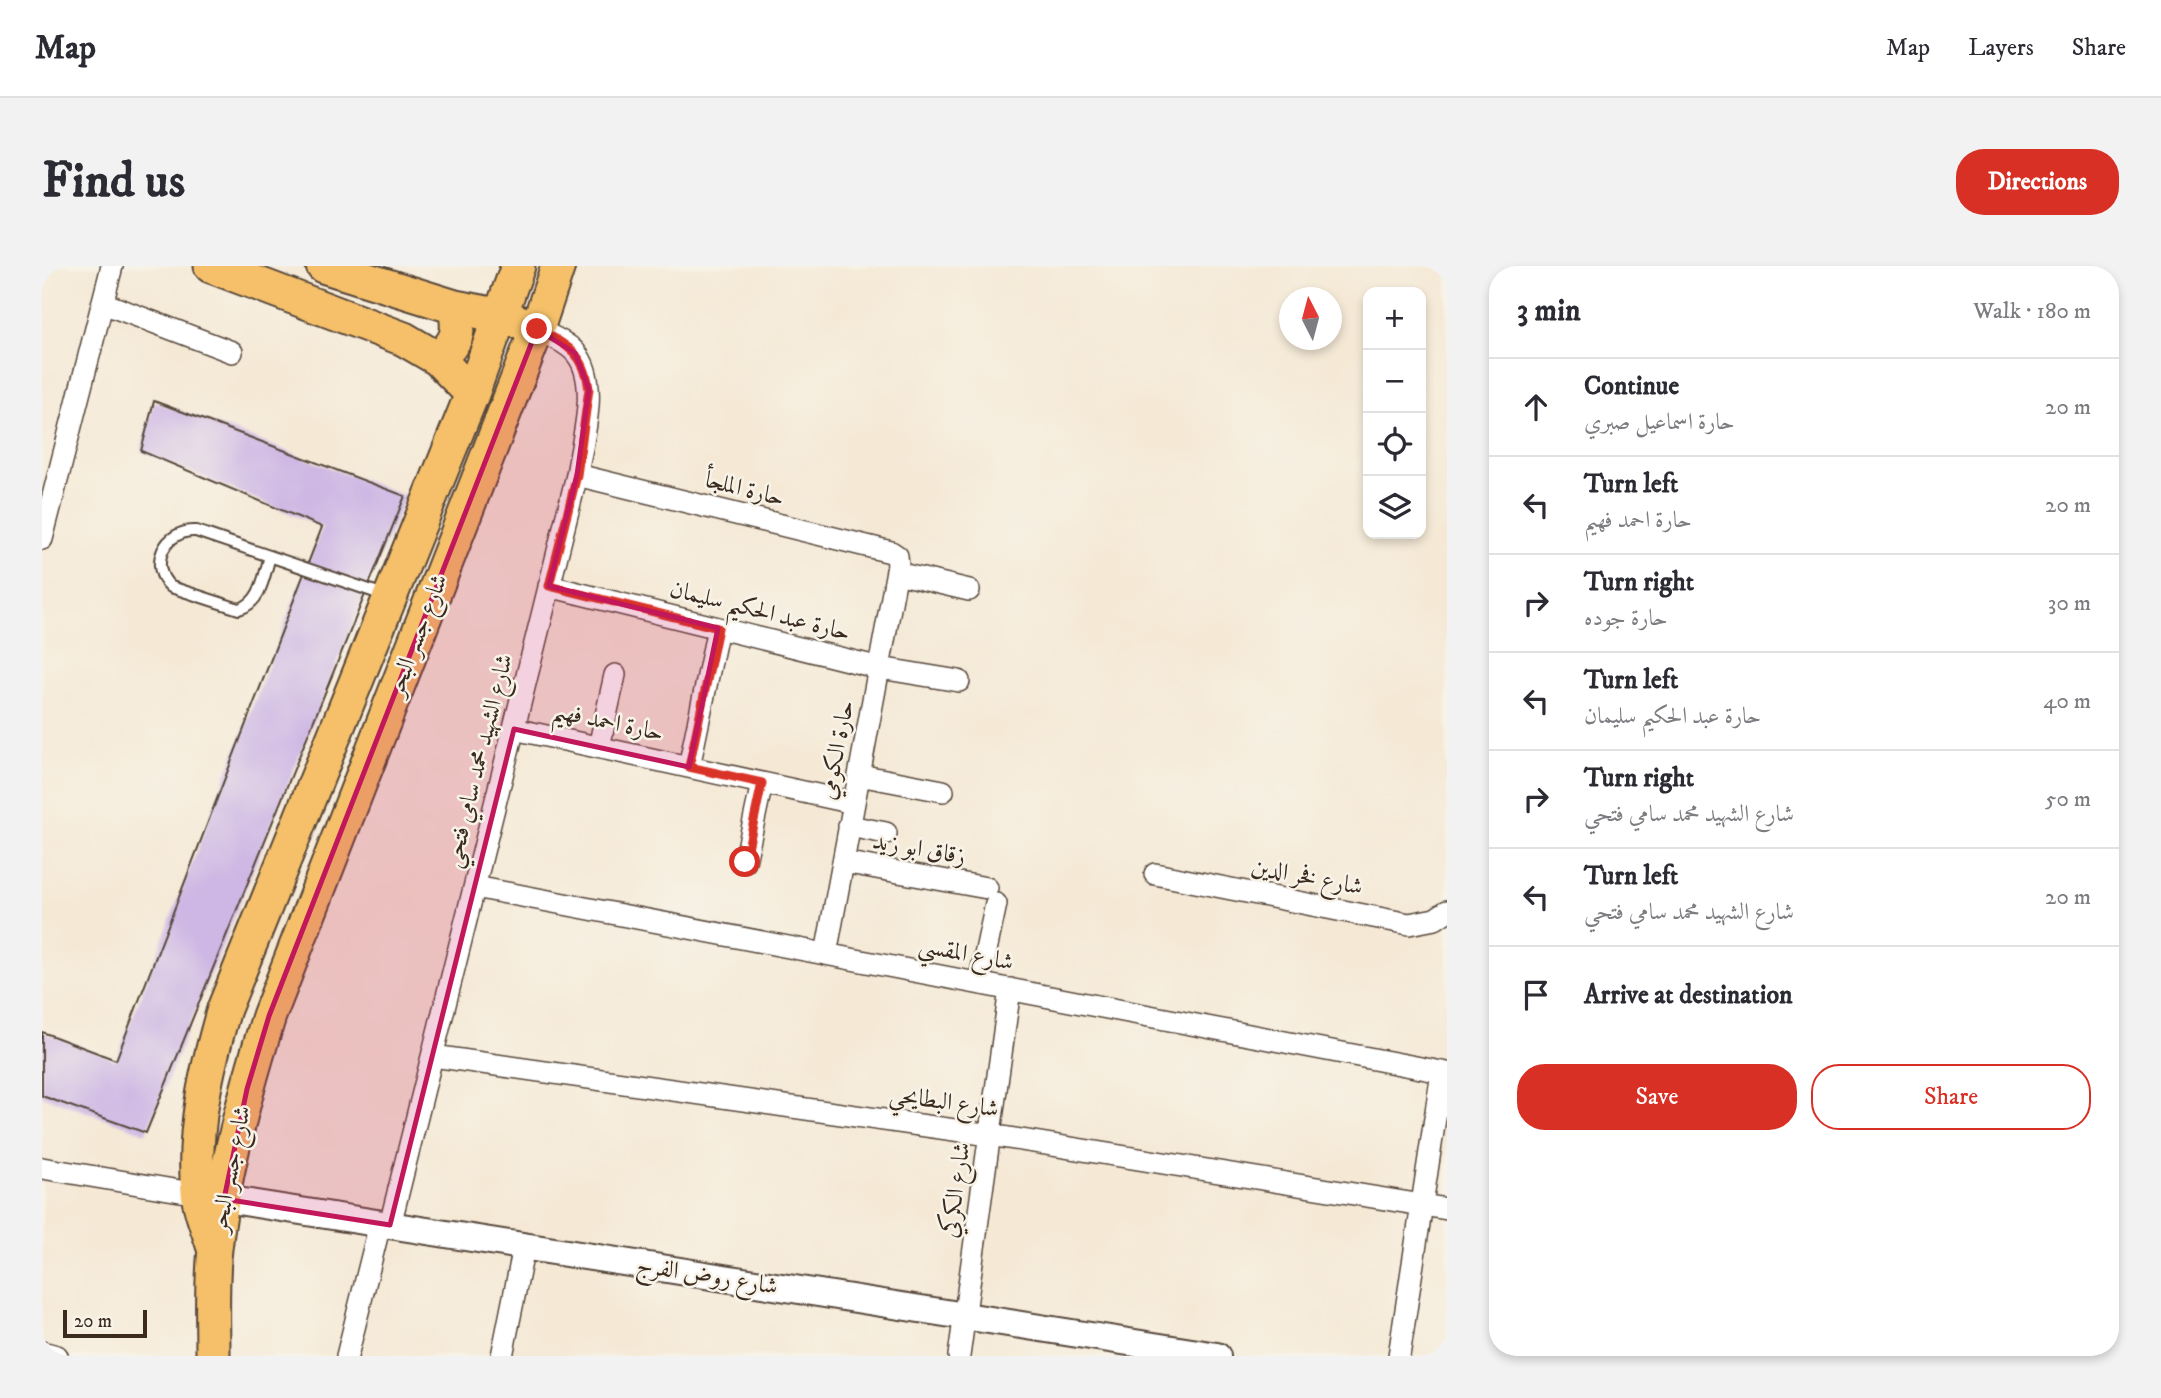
<!DOCTYPE html>
<meta charset="utf-8">
<style>
:root{--surface:#fff;--page:#f2f2f3;--text:#2b2b33;--muted:#7c7c81;--line:#e1e1e2;--accent:#d93025}
body{margin:0;font-family:"IM FELL DW Pica",Amiri,serif;background:var(--page);color:var(--text)}
.controls{position:absolute;right:21px;top:21px;display:grid;overflow:hidden;border-radius:14px;box-shadow:0 4px 10px #0003}
.controls button{width:63px;height:63px;display:grid;place-items:center;padding:0;border:0;border-bottom:2px solid var(--line);background:var(--surface);color:var(--text);font:35px sans-serif}
.compass{position:absolute;left:1237px;top:21px;width:63px;height:63px;border-radius:50%;background:var(--surface);box-shadow:0 4px 10px #0003;rotate:354deg}
.scale{position:absolute;left:21px;bottom:18px;width:84px;box-sizing:border-box;padding-left:7px;border:4px solid #3b2a1e;border-top:0;font-size:19px;line-height:24px;white-space:nowrap;color:#3b2a1e;-webkit-text-stroke:5px #f7f3e8;paint-order:stroke}
.stop{position:absolute;width:21px;height:21px;margin:-16px;border:5px solid #d93025;border-radius:50%;background:#fff}
.stop.end{background:#d93025;border-color:#fff;box-shadow:0 2px 7px #0008}
.list{margin:0;padding:0;list-style:none}
h2{display:flex;justify-content:space-between;align-items:center;height:91px;margin:0;padding:0 28px;font-size:30px}
h2 small{font-size:23px;font-weight:400;color:var(--muted)}
.list li{display:grid;grid-template-columns:46px 1fr auto;gap:21px;align-items:center;box-sizing:border-box;height:98px;padding:0 28px;border-top:2px solid var(--line)}
.list b{display:block;font-size:26px;white-space:nowrap}
.list p{margin:0;font-size:23px;white-space:nowrap;color:var(--muted)}
.list em{font-size:23px;font-style:normal;color:var(--muted)}
.actions{display:flex;gap:14px;padding:21px 28px}
.actions a{flex:1;padding:16px 0;border:2px solid var(--accent);border-radius:28px;text-align:center;font-size:24px;color:var(--accent)}
.actions .main{background:var(--accent);color:#fff}
.icon{flex:none;width:38px;height:38px;fill:none;stroke:currentColor;stroke-width:2;stroke-linecap:round;stroke-linejoin:round}
.map{position:relative;flex:none;width:1405px;height:1090px;overflow:hidden;border-radius:28px}
header{display:flex;align-items:center;gap:42px;box-sizing:border-box;height:98px;padding:0 35px;background:var(--surface);border-bottom:2px solid var(--line)}
header strong{font-size:33px}
nav{display:flex;gap:38px;margin-inline-start:auto;font-size:24px}
.intro{display:flex;align-items:center;justify-content:space-between;box-sizing:border-box;height:168px;padding:0 42px}
h1{margin:0;font-size:49px}
.button{padding:18px 32px;border-radius:28px;background:var(--accent);color:#fff;font-size:24px;font-weight:700}
main{display:flex;gap:42px;padding:0 42px}
aside{flex:1;background:var(--surface);border-radius:28px;box-shadow:0 4px 10px #0003}
.map>svg:first-child{display:block}
</style>
<header>
<strong>Map</strong>
<nav><a>Map</a><a>Layers</a><a>Share</a></nav>
</header>
<div class="intro"><h1>Find us</h1><a class="button">Directions</a></div>
<main>
<div class="map">
<svg width="1405" height="1090" viewBox="0 0 1405 1090">
<rect width="100%" height="100%" fill="#f7f3e8"/>
<filter id="ink" filterUnits="userSpaceOnUse"><feTurbulence type="fractalNoise" baseFrequency=".0143" numOctaves="2"/><feDisplacementMap in="SourceGraphic" scale="14" xChannelSelector="R" yChannelSelector="G"/><feConvolveMatrix kernelMatrix="1 2 1 2 8 2 1 2 1" color-interpolation-filters="sRGB"/></filter>
<filter id="wash" filterUnits="userSpaceOnUse"><feTurbulence type="fractalNoise" baseFrequency=".00686" numOctaves="4" result="noise"/><feDisplacementMap in="SourceGraphic" scale="28" xChannelSelector="R" yChannelSelector="G"/><feGaussianBlur stdDeviation="1.57" result="paint"/><feColorMatrix in="noise" values="0 0 0 0 0 0 0 0 0 0 0 0 0 0 0 0 0 1.4 0 .05"/><feComposite in="paint" operator="in"/></filter>
<g filter="url(#wash)">
<rect width="100%" height="100%" fill="#f5e9d6"/>
<g id="blocks">
<path fill="#ceb7e4" d="M112,135L363,230L104,867L0,830V766L74,794L280,261L99,185Z"/>
</g>
</g>
<g filter="url(#ink)">
<use href="#blocks" fill-opacity="0" stroke="#57473a" stroke-width="2"/>
<g fill="none" stroke-linecap="round" stroke-linejoin="round">
<g stroke="#57473a" stroke-width="14">
<path id="service" d="M228,290C222,310 219,337 197,343L129,321C105,300 123,263 154,265L336,327L346,331"/>
</g>
<g stroke="#57473a" stroke-width="24">
<path id="minor" d="M61,37L190,86
M535,209L849,286L855,290L856,299L784,688
M0,273L70,0
M855,307L927,324
M507,320L838,402L917,415
M472,463L812,537
M557,481L573,409
M647,501L676,362
M817,509L901,525
M807,560L844,567
M703,596L720,517
M801,596L945,622
M1113,608L1367,658L1393,653L1405,645
M433,621L1405,807
M937,717L954,638
M391,790L948,869L1405,943
M0,902L156,928
M348,959L535,209C540,174 559,115 533,86C523,75 508,70 495,63
M0,1086L15,1090
M305,1090L338,958
M460,1090L482,981
M917,1090L968,723
M1357,1090L1400,806"/>
</g>
<g stroke="#57473a" stroke-width="30">
<path id="tertiary" d="M164,930L1175,1090"/>
</g>
<g stroke="#57473a" stroke-width="37">
<path id="primary" d="M169,0L362,73L396,93L430,128
M281,0L413,41L460,50L480,57
M396,93C416,75 418,67 413,41
M171,979C166,962 157,943 156,926C150,865 165,801 182,743L430,128L476,0
M171,1090C171,1055 169,1018 173,983C182,904 203,826 227,750L495,63L516,0"/>
</g>
<use href="#service" stroke="#fff" stroke-width="10"/>
<use href="#minor" stroke="#fff" stroke-width="21"/>
<use href="#tertiary" stroke="#fff" stroke-width="26"/>
<use href="#primary" stroke="#f6c06b" stroke-width="33"/>
</g>
</g>
<g fill="none" stroke-linecap="round" stroke-linejoin="round" filter="url(#ink)">
<path stroke="#d93025" stroke-width="9" d="M495,63C525,79 543,87 547,123L535,209L507,320L676,362L647,501L720,517L703,596"/>
</g>
<path fill="#c2185b" fill-opacity="0.2" stroke="#c2185b" stroke-width="5" stroke-linejoin="round" d="M495,63L533,87L547,123L535,209L507,320L676,362L647,501L472,463L348,959L182,933L205,823L227,750Z"/>
<g text-anchor="middle" dominant-baseline="central" stroke-width="5" stroke-linejoin="round" paint-order="stroke">
<g font-size="24" fill="#3b2a1e" stroke="#f7f3e8">
<text transform="translate(702 223) rotate(14)">حارة الملجأ</text>
<text transform="translate(718 345) rotate(14)">حارة عبد الحكيم سليمان</text>
<text transform="translate(376 369) rotate(-69)">شارع جسر البحر</text>
<text transform="translate(566 456) rotate(12)">حارة احمد فهيم</text>
<text transform="translate(795 484) rotate(-79)">حارة الكومي</text>
<text transform="translate(437 495) rotate(-76)">شارع الشهيد محمد سامي فتحي</text>
<text transform="translate(877 583) rotate(10)">زقاق ابو زيد</text>
<text transform="translate(1265 611) rotate(11)">شارع فخر الدين</text>
<text transform="translate(924 688) rotate(11)">شارع المقسي</text>
<text transform="translate(902 836) rotate(8)">شارع البطايحي</text>
<text transform="translate(189 903) rotate(-79)">شارع جسر البحر</text>
<text transform="translate(914 924) rotate(-82)">شارع الكركي</text>
<text transform="translate(665 1010) rotate(9)">شارع روض الفرج</text>
</g>
</g>
</svg>
<div class="controls">
<button>+</button>
<button>−</button>
<button><svg class="icon" aria-label="locate" viewBox="0 0 24 24"><circle cx="12" cy="12" r="6"/><path d="M12 2v4M12 18v4M2 12h4M18 12h4"/></svg></button>
<button><svg class="icon" aria-label="layers" viewBox="0 0 24 24"><path d="M12 4l9 5-9 5-9-5zM3 14l9 5 9-5"/></svg></button>
</div>
<svg class="compass" viewBox="-18 -18 36 36"><path d="M0-13l5 13h-10z" fill="#e53935"/><path d="M0 13l5-13h-10z" fill="#7c7c81"/></svg>
<div class="scale">20 m</div>
<div class="stop" style="left:703px;top:596px"></div>
<div class="stop end" style="left:495px;top:63px"></div>
</div>
<aside>
<h2>3 min<small>Walk · 180 m</small></h2>
<ul class="list">
<li><svg class="icon" aria-label="ahead" viewBox="0 0 24 24"><path d="M12 20V5M6 11l6-6 6 6"/></svg><div><b>Continue</b><p>حارة اسماعيل صبري</p></div><em>20 m</em></li>
<li><svg class="icon" aria-label="left" viewBox="0 0 24 24"><path d="M17 20v-9H6M10 6l-5 5 5 5"/></svg><div><b>Turn left</b><p>حارة احمد فهيم</p></div><em>20 m</em></li>
<li><svg class="icon" aria-label="right" viewBox="0 0 24 24"><path d="M7 20v-9h11M14 6l5 5-5 5"/></svg><div><b>Turn right</b><p>حارة جوده</p></div><em>30 m</em></li>
<li><svg class="icon" aria-label="left" viewBox="0 0 24 24"><path d="M17 20v-9H6M10 6l-5 5 5 5"/></svg><div><b>Turn left</b><p>حارة عبد الحكيم سليمان</p></div><em>40 m</em></li>
<li><svg class="icon" aria-label="right" viewBox="0 0 24 24"><path d="M7 20v-9h11M14 6l5 5-5 5"/></svg><div><b>Turn right</b><p>شارع الشهيد محمد سامي فتحي</p></div><em>50 m</em></li>
<li><svg class="icon" aria-label="left" viewBox="0 0 24 24"><path d="M17 20v-9H6M10 6l-5 5 5 5"/></svg><div><b>Turn left</b><p>شارع الشهيد محمد سامي فتحي</p></div><em>20 m</em></li>
<li><svg class="icon" aria-label="arrive" viewBox="0 0 24 24"><path d="M6 21V4h12l-3 4 3 4H6"/></svg><div><b>Arrive at destination</b></div></li>
</ul>
<div class="actions"><a class="main">Save</a><a>Share</a></div>
</aside>
</main>
